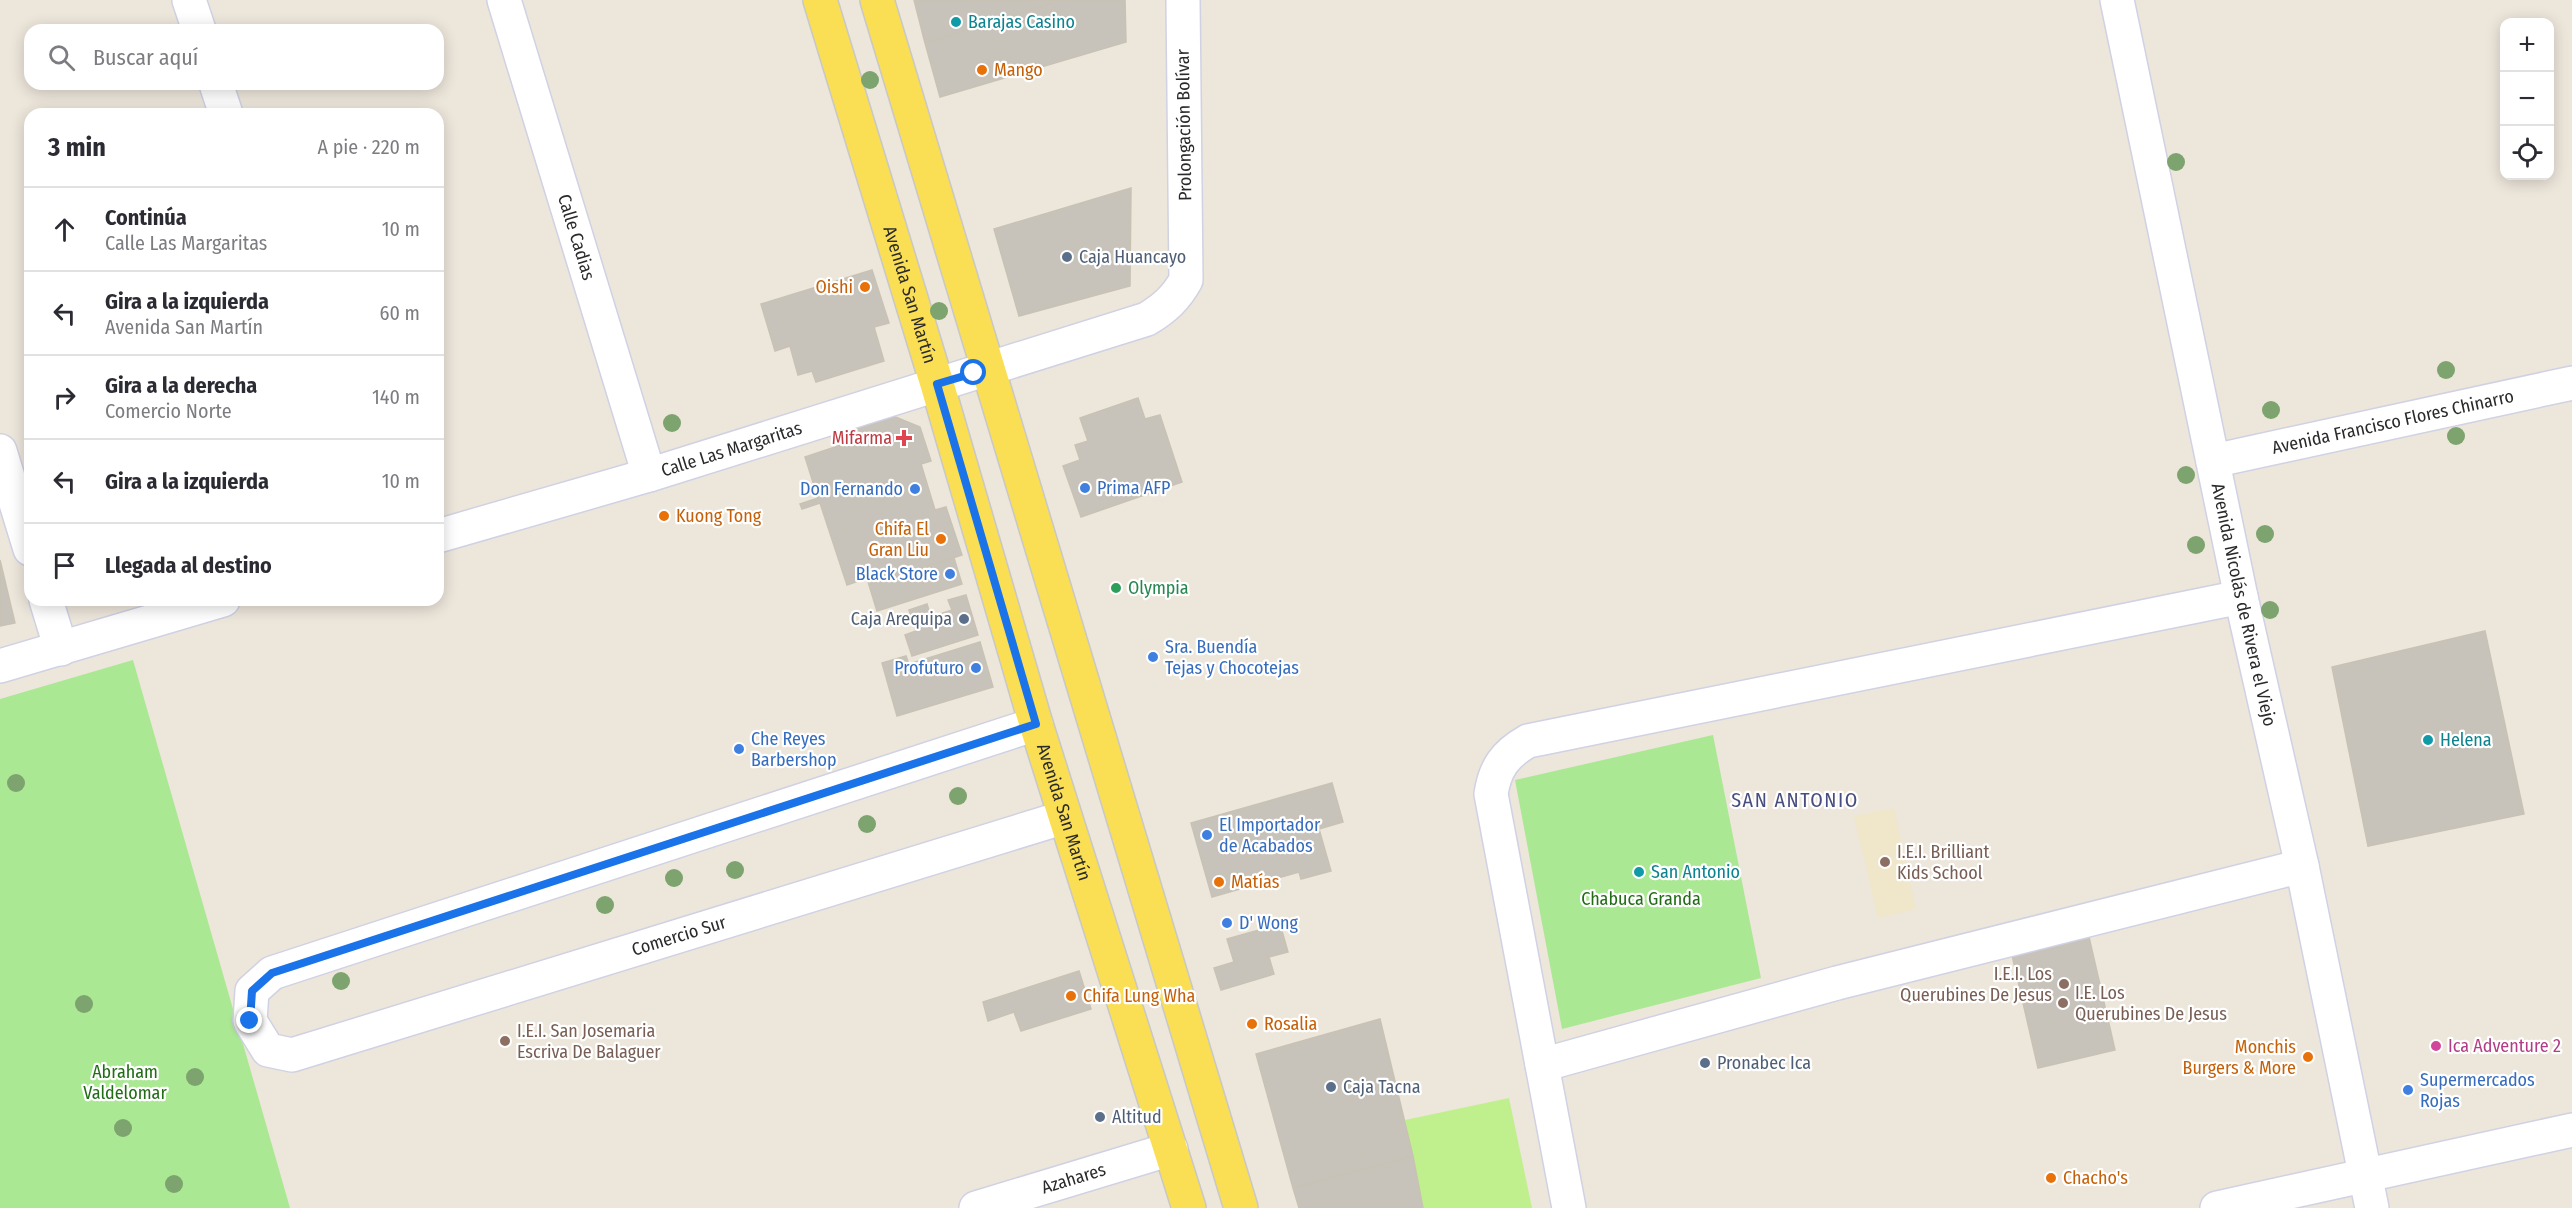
<!DOCTYPE html>
<html lang="es">
<meta charset="utf-8">
<style>
:root{--surface:#fff;--page:#f7f7f7;--text:#2b2b33;--muted:#7c7c81;--line:#e1e1e2}
body{margin:0;font-family:"Fira Sans Condensed",sans-serif;background:var(--page);color:var(--text)}
.controls{position:absolute;right:18px;top:18px;display:grid;overflow:hidden;border-radius:12px;box-shadow:0 3px 15px #0003}
.controls button{width:54px;height:54px;display:grid;place-items:center;padding:0;border:0;border-bottom:2px solid var(--line);background:var(--surface);color:var(--text);font:30px sans-serif}
.stop{position:absolute;width:18px;height:18px;margin:-14px;border:4px solid #1a73e8;border-radius:50%;background:#fff}
.stop.end{background:#1a73e8;border-color:#fff;box-shadow:0 2px 6px #0008}
.list{margin:0;padding:0;list-style:none}
h2{display:flex;justify-content:space-between;align-items:center;height:78px;margin:0;padding:0 24px;font-size:26px}
h2 small{font-size:20px;font-weight:400;color:var(--muted)}
.list li{display:grid;grid-template-columns:39px 1fr auto;gap:18px;align-items:center;box-sizing:border-box;height:84px;padding:0 24px;border-top:2px solid var(--line)}
.list b{display:block;font-size:22px;white-space:nowrap}
.list p{margin:0;font-size:20px;white-space:nowrap;color:var(--muted)}
.list em{font-size:20px;font-style:normal;color:var(--muted)}
.icon{flex:none;width:33px;height:33px;fill:none;stroke:currentColor;stroke-width:2;stroke-linecap:round;stroke-linejoin:round}
.map{position:relative;flex:none;width:2572px;height:1208px;overflow:hidden}
.search{position:absolute;background:var(--surface);box-shadow:0 3px 15px #0003;left:24px;top:24px;width:420px;height:66px;display:flex;align-items:center;gap:15px;box-sizing:border-box;padding:0 21px;border-radius:18px;color:var(--muted);font-size:22px}
.panel{position:absolute;background:var(--surface);box-shadow:0 3px 15px #0003;left:24px;top:108px;width:420px;height:498px;border-radius:18px}
.map>svg:first-child{display:block}
</style>
<div class="map">
<svg width="2572" height="1208" viewBox="0 0 2572 1208">
<rect width="100%" height="100%" fill="#ede6db"/>
<path fill="#f0e6c9" d="M1894,808L1916,909L1878,918L1854,816Z"/>
<path fill="#aae893" d="M133,660L290,1208H0V699Z
M1713,735L1761,978L1562,1029L1515,780Z"/>
<path fill="#c0f08e" d="M1509,1098L1532,1208H1423L1405,1120Z"/>
<path fill="#c8c3ba" stroke="#c8c2b4" stroke-width="1.5" d="M914,0H1062L925,43Z
M1062,0H1125L1126,42L940,97L925,43Z
M1131,188L1130,286L1019,316L994,229Z
M872,270L889,323L874,327L884,361L816,382L812,371L798,375L790,346L775,351L761,304Z
M1138,398L1145,419L1160,415L1182,482L1081,517L1063,466L1080,460L1075,445L1088,441L1080,418Z
M893,416L920,427L931,461L921,464L935,510L946,507L962,555L869,585L867,578L847,585L820,503L802,509L800,504L818,498L805,457L853,441L849,431Z
M954,558L962,584L877,611L869,585Z
M0,560L15,623L0,626Z
M966,595L978,635L912,656L905,635L916,631L909,610L927,604L931,617L952,610L948,600Z
M2485,631L2524,814L2368,846L2332,667Z
M980,642L993,687L897,716L882,663L906,656L909,664Z
M1332,783L1343,822L1319,829L1331,871L1301,879L1299,872L1212,897L1191,823Z
M1280,924L1288,952L1269,957L1274,974L1221,990L1214,968L1234,962L1227,939Z
M2089,937L2115,1050L2038,1068L2012,955Z
M1079,971L1091,1009L1021,1031L1014,1012L988,1021L983,1002Z
M1380,1019L1413,1156L1293,1188L1256,1054Z
M1413,1156L1423,1208H1299L1293,1188Z"/>
<g fill="none" stroke-linecap="round" stroke-linejoin="round">
<g stroke="#d0d2e4" stroke-width="36">
<g id="minor">
<path d="M189,0L199,30"/>
<path id="s1" d="M504,0L649,475"/>
<path id="s2" d="M2117,0L2241,597L2302,866L2372,1208"/>
<path d="M216,84L226,114"/>
<path d="M0,451L30,549"/>
<path id="s3" d="M2213,461L2572,383"/>
<path id="s4" d="M438,536L649,475L1147,319C1165,308 1176,298 1186,280L1183,0"/>
<path d="M46,600L61,649"/>
<path d="M0,666L223,600"/>
<path id="s5" d="M1036,724L272,973L252,991L250,1021L268,1050L292,1055L1065,817"/>
<path d="M1542,1065L1837,983L2302,866"/>
<path id="s6" d="M976,1208L1171,1149"/>
<path d="M1569,1208L1491,794C1495,768 1505,754 1528,741L2241,597"/>
<path d="M2217,1208L2572,1130"/>
</g>
</g>
<g stroke="#c8c8c8" stroke-width="36">
<g id="major">
<path id="s7" d="M820,0L937,384L1036,724L1189,1208"/>
<path d="M877,0L1241,1208"/>
</g>
</g>
<use href="#minor" stroke="#fff" stroke-width="33"/>
<use href="#major" stroke="#fade53" stroke-width="33"/>
</g>
<g fill="#7da36e">
<circle cx="870" cy="80" r="9"/>
<circle cx="2176" cy="162" r="9"/>
<circle cx="939" cy="311" r="9"/>
<circle cx="2446" cy="370" r="9"/>
<circle cx="2271" cy="410" r="9"/>
<circle cx="672" cy="423" r="9"/>
<circle cx="2456" cy="436" r="9"/>
<circle cx="2186" cy="475" r="9"/>
<circle cx="2265" cy="534" r="9"/>
<circle cx="2196" cy="545" r="9"/>
<circle cx="2270" cy="610" r="9"/>
<circle cx="16" cy="783" r="9"/>
<circle cx="958" cy="796" r="9"/>
<circle cx="867" cy="824" r="9"/>
<circle cx="735" cy="870" r="9"/>
<circle cx="674" cy="878" r="9"/>
<circle cx="605" cy="905" r="9"/>
<circle cx="341" cy="981" r="9"/>
<circle cx="84" cy="1004" r="9"/>
<circle cx="195" cy="1077" r="9"/>
<circle cx="123" cy="1128" r="9"/>
<circle cx="174" cy="1184" r="9"/>
</g>
<g fill="none" stroke-linecap="round" stroke-linejoin="round">
<path stroke="#1a73e8" stroke-width="8" d="M250,1021L252,991L272,973L1036,724L937,384L974,373"/>
</g>
<g fill="#0f9aa8" stroke="#fff" stroke-width="2">
<circle cx="956" cy="22" r="6"/>
<circle cx="2428" cy="740" r="6"/>
<circle cx="1639" cy="872" r="6"/>
</g>
<g fill="#e8710a" stroke="#fff" stroke-width="2">
<circle cx="982" cy="70" r="6"/>
<circle cx="865" cy="287" r="6"/>
<circle cx="664" cy="516" r="6"/>
<circle cx="941" cy="539" r="6"/>
<circle cx="1219" cy="882" r="6"/>
<circle cx="1071" cy="996" r="6"/>
<circle cx="1252" cy="1024" r="6"/>
<circle cx="2308" cy="1057" r="6"/>
<circle cx="2051" cy="1178" r="6"/>
</g>
<g fill="#5c6f8a" stroke="#fff" stroke-width="2">
<circle cx="1067" cy="257" r="6"/>
<circle cx="964" cy="619" r="6"/>
<circle cx="1705" cy="1063" r="6"/>
<circle cx="1331" cy="1087" r="6"/>
<circle cx="1100" cy="1117" r="6"/>
</g>
<path fill="#e0444e" stroke="#fff" stroke-width="2" d="M901 429h6v6h6v6h-6v6h-6v-6h-6v-6h6z"/>
<g fill="#3f7fe0" stroke="#fff" stroke-width="2">
<circle cx="1085" cy="488" r="6"/>
<circle cx="915" cy="489" r="6"/>
<circle cx="950" cy="574" r="6"/>
<circle cx="1153" cy="657" r="6"/>
<circle cx="976" cy="668" r="6"/>
<circle cx="739" cy="749" r="6"/>
<circle cx="1207" cy="835" r="6"/>
<circle cx="1227" cy="923" r="6"/>
<circle cx="2408" cy="1090" r="6"/>
</g>
<circle fill="#2e9e5b" stroke="#fff" stroke-width="2" cx="1116" cy="588" r="6"/>
<g fill="#8d6e63" stroke="#fff" stroke-width="2">
<circle cx="1885" cy="862" r="6"/>
<circle cx="2064" cy="984" r="6"/>
<circle cx="2063" cy="1003" r="6"/>
<circle cx="505" cy="1041" r="6"/>
</g>
<circle fill="#d1479c" stroke="#fff" stroke-width="2" cx="2436" cy="1046" r="6"/>
<g text-anchor="middle" dominant-baseline="central" stroke-width="4.5" stroke-linejoin="round" paint-order="stroke">
<g font-size="18" fill="#0d838f" stroke="#fff" text-anchor="start">
<text x="968" y="22">Barajas Casino</text>
<text x="2440" y="740">Helena</text>
<text x="1651" y="872">San Antonio</text>
</g>
<g font-size="18" fill="#c56008" stroke="#fff" text-anchor="start">
<text x="994" y="70">Mango</text>
<text x="853" y="287" text-anchor="end">Oishi</text>
<text x="676" y="516">Kuong Tong</text>
<text x="929" y="529" text-anchor="end">Chifa El<tspan x="929" dy="21">Gran Liu</tspan></text>
<text x="1231" y="882">Matías</text>
<text x="1083" y="996">Chifa Lung Wha</text>
<text x="1264" y="1024">Rosalia</text>
<text x="2296" y="1047" text-anchor="end">Monchis<tspan x="2296" dy="21">Burgers &amp; More</tspan></text>
<text x="2063" y="1178">Chacho's</text>
</g>
<g font-size="18" fill="#2a2a2a" stroke="#fff">
<text transform="translate(1184 125) rotate(-91)">Prolongación Bolívar</text>
<text stroke="none"><textPath href="#s1" startOffset="248">Calle Cadias</textPath></text>
<text stroke="none"><textPath href="#s7" startOffset="308">Avenida San Martín</textPath></text>
<text stroke="none"><textPath href="#s3" startOffset="184">Avenida Francisco Flores Chinarro</textPath></text>
<text stroke="none"><textPath href="#s4" startOffset="306">Calle Las Margaritas</textPath></text>
<text stroke="none"><textPath href="#s2" startOffset="618">Avenida Nicolás de Rivera el Viejo</textPath></text>
<text stroke="none"><textPath href="#s7" startOffset="848">Avenida San Martín</textPath></text>
<text stroke="none"><textPath href="#s5" startOffset="1324">Comercio Sur</textPath></text>
<text stroke="none"><textPath href="#s6" startOffset="102">Azahares</textPath></text>
</g>
<g font-size="18" fill="#4e5e75" stroke="#fff" text-anchor="start">
<text x="1079" y="257">Caja Huancayo</text>
<text x="952" y="619" text-anchor="end">Caja Arequipa</text>
<text x="1717" y="1063">Pronabec Ica</text>
<text x="1343" y="1087">Caja Tacna</text>
<text x="1112" y="1117">Altitud</text>
</g>
<g font-size="18" fill="#be3a42" stroke="#fff" text-anchor="end">
<text x="892" y="438">Mifarma</text>
</g>
<g font-size="18" fill="#366cbe" stroke="#fff" text-anchor="start">
<text x="1097" y="488">Prima AFP</text>
<text x="903" y="489" text-anchor="end">Don Fernando</text>
<text x="938" y="574" text-anchor="end">Black Store</text>
<text x="1165" y="647">Sra. Buendía<tspan x="1165" dy="21">Tejas y Chocotejas</tspan></text>
<text x="964" y="668" text-anchor="end">Profuturo</text>
<text x="751" y="739">Che Reyes<tspan x="751" dy="21">Barbershop</tspan></text>
<text x="1219" y="825">El Importador<tspan x="1219" dy="21">de Acabados</tspan></text>
<text x="1239" y="923">D' Wong</text>
<text x="2420" y="1080">Supermercados<tspan x="2420" dy="21">Rojas</tspan></text>
</g>
<g font-size="18" fill="#27864d" stroke="#fff" text-anchor="start">
<text x="1128" y="588">Olympia</text>
</g>
<g font-size="18" fill="#785e54" stroke="#fff" text-anchor="start">
<text x="1897" y="852">I.E.I. Brilliant<tspan x="1897" dy="21">Kids School</tspan></text>
<text x="2052" y="974" text-anchor="end">I.E.I. Los<tspan x="2052" dy="21">Querubines De Jesus</tspan></text>
<text x="2075" y="993">I.E. Los<tspan x="2075" dy="21">Querubines De Jesus</tspan></text>
<text x="517" y="1031">I.E.I. San Josemaria<tspan x="517" dy="21">Escriva De Balaguer</tspan></text>
</g>
<g font-size="18" fill="#216c15" stroke="#fff">
<text x="1641" y="899">Chabuca Granda</text>
<text x="125" y="1072">Abraham<tspan x="125" dy="21">Valdelomar</tspan></text>
</g>
<g font-size="18" fill="#b23c85" stroke="#fff" text-anchor="start">
<text x="2448" y="1046">Ica Adventure 2</text>
</g>
<g font-size="20" letter-spacing="1.5" fill="#474d7e" stroke="#fff">
<text x="1795" y="800">SAN ANTONIO</text>
</g>
</g>
</svg>
<div class="controls">
<button>+</button>
<button>−</button>
<button><svg class="icon" aria-label="locate" viewBox="0 0 24 24"><circle cx="12" cy="12" r="6"/><path d="M12 2v4M12 18v4M2 12h4M18 12h4"/></svg></button>
</div>
<div class="stop" style="left:974px;top:373px"></div>
<div class="stop end" style="left:250px;top:1021px"></div>
<div class="search"><svg class="icon" aria-label="search" viewBox="0 0 24 24"><circle cx="10" cy="10" r="6"/><path d="M15 15l6 6"/></svg>Buscar aquí</div>
<section class="panel">
<h2>3 min<small>A pie · 220 m</small></h2>
<ul class="list">
<li><svg class="icon" aria-label="ahead" viewBox="0 0 24 24"><path d="M12 20V5M6 11l6-6 6 6"/></svg><div><b>Continúa</b><p>Calle Las Margaritas</p></div><em>10 m</em></li>
<li><svg class="icon" aria-label="left" viewBox="0 0 24 24"><path d="M17 20v-9H6M10 6l-5 5 5 5"/></svg><div><b>Gira a la izquierda</b><p>Avenida San Martín</p></div><em>60 m</em></li>
<li><svg class="icon" aria-label="right" viewBox="0 0 24 24"><path d="M7 20v-9h11M14 6l5 5-5 5"/></svg><div><b>Gira a la derecha</b><p>Comercio Norte</p></div><em>140 m</em></li>
<li><svg class="icon" aria-label="left" viewBox="0 0 24 24"><path d="M17 20v-9H6M10 6l-5 5 5 5"/></svg><div><b>Gira a la izquierda</b></div><em>10 m</em></li>
<li><svg class="icon" aria-label="arrive" viewBox="0 0 24 24"><path d="M6 21V4h12l-3 4 3 4H6"/></svg><div><b>Llegada al destino</b></div></li>
</ul>
</section>
</div>
